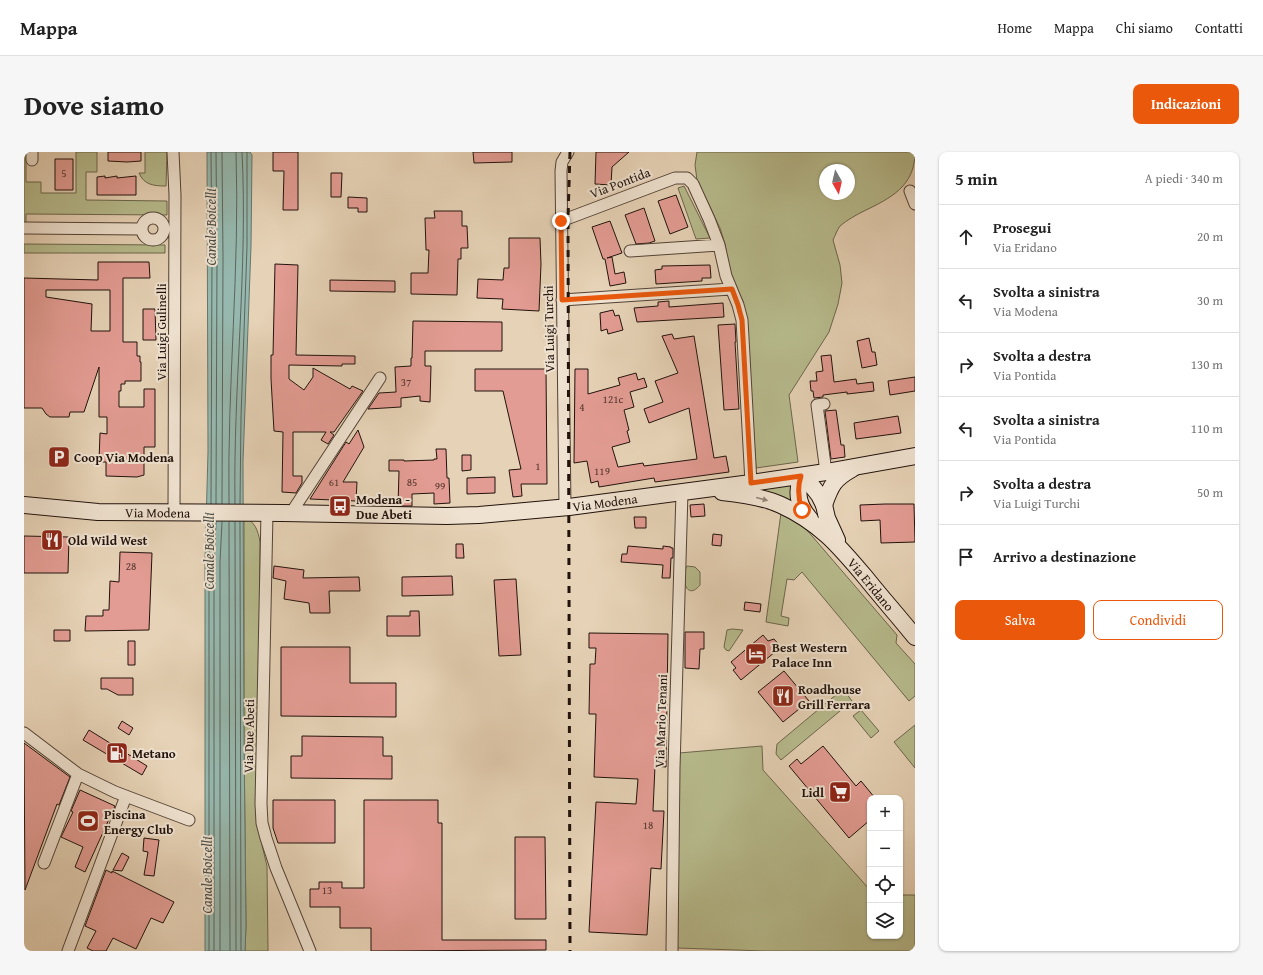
<!DOCTYPE html>
<html lang="it">
<meta charset="utf-8">
<style>
:root{--surface:#fff;--page:#f6f6f6;--text:#222;--muted:#767676;--line:#e0e0e0;--accent:#ea580c}
body{margin:0;font-family:"Gentium Book Plus",serif;background:var(--page);color:var(--text)}
.controls{position:absolute;right:12px;bottom:12px;display:grid;overflow:hidden;border-radius:8px;box-shadow:0 1px 3px #0004}
.controls button{width:36px;height:36px;display:grid;place-items:center;padding:0;border:0;border-bottom:1px solid var(--line);background:var(--surface);color:var(--text);font:20px sans-serif}
.compass{position:absolute;left:795px;top:12px;width:36px;height:36px;border-radius:50%;background:var(--surface);box-shadow:0 1px 3px #0004;rotate:172deg}
.stop{position:absolute;width:12px;height:12px;margin:-9px;border:3px solid #ea580c;border-radius:50%;background:#fff}
.stop.end{background:#ea580c;border-color:#fff;box-shadow:0 1px 4px #0008}
.list{margin:0;padding:0;list-style:none}
h2{display:flex;justify-content:space-between;align-items:center;height:52px;margin:0;padding:0 16px;font-size:17px}
h2 small{font-size:13px;font-weight:400;color:var(--muted)}
.list li{display:grid;grid-template-columns:26px 1fr auto;gap:12px;align-items:center;box-sizing:border-box;height:64px;padding:0 16px;border-top:1px solid var(--line)}
.list b{display:block;font-size:15px;white-space:nowrap}
.list p{margin:0;font-size:13px;white-space:nowrap;color:var(--muted)}
.list em{font-size:13px;font-style:normal;color:var(--muted)}
.actions{display:flex;gap:8px;padding:12px 16px}
.actions a{flex:1;padding:9px 0;border:1px solid var(--accent);border-radius:8px;text-align:center;font-size:14px;color:var(--accent)}
.actions .main{background:var(--accent);color:#fff}
.icon{flex:none;width:22px;height:22px;fill:none;stroke:currentColor;stroke-width:2;stroke-linecap:round;stroke-linejoin:round}
.map{position:relative;flex:none;width:891px;height:799px;overflow:hidden;border-radius:8px}
header{display:flex;align-items:center;gap:24px;box-sizing:border-box;height:56px;padding:0 20px;background:var(--surface);border-bottom:1px solid var(--line)}
header strong{font-size:19px}
nav{display:flex;gap:22px;margin-inline-start:auto;font-size:14px}
.intro{display:flex;align-items:center;justify-content:space-between;box-sizing:border-box;height:96px;padding:0 24px}
h1{margin:0;font-size:28px}
.button{padding:10px 18px;border-radius:8px;background:var(--accent);color:#fff;font-size:14px;font-weight:700}
main{display:flex;gap:24px;padding:0 24px}
aside{flex:1;background:var(--surface);border-radius:8px;box-shadow:0 1px 3px #0004}
.map>svg:first-child{display:block}
</style>
<header>
<strong>Mappa</strong>
<nav><a>Home</a><a>Mappa</a><a>Chi siamo</a><a>Contatti</a></nav>
</header>
<div class="intro"><h1>Dove siamo</h1><a class="button">Indicazioni</a></div>
<main>
<div class="map">
<svg width="891" height="799" viewBox="0 0 891 799">
<rect width="100%" height="100%" fill="#e6d2b6"/>
<filter id="stains"><feTurbulence type="fractalNoise" baseFrequency=".005" numOctaves="4"/><feColorMatrix values="0 0 0 0 .2 0 0 0 0 .09 0 0 0 0 .02 0 0 0 .5 -.17"/></filter>
<radialGradient id="worn" r=".72"><stop offset=".6" stop-color="#630" stop-opacity="0"/><stop offset="1" stop-color="#630" stop-opacity=".3"/></radialGradient>
<path fill="#b7bb8d" stroke="#6c664c" fill-rule="evenodd" d="M0,0H2V30H17V41H52V0H73V20H62V48L143,49V63L2,62V72H0Z
M121,0H143L142,34C130,34 120,33 115,21H121Z
M673,0H891C891,34 867,46 840,59C832,63 823,68 816,74C813,78 811,84 809,88L816,113L818,131L814,152L805,180L765,243L774,310L732,316L722,168L719,149L711,134L705,118L701,92L696,76L673,28L671,13ZM801,18H825V42H801Z
M660,34L686,86L672,87L654,36Z
M0,92L141,93V101H0Z
M768,332L772,355L720,340Z
M757,361L782,377L873,483L872,491L891,512V544L885,549L778,420L770,428L763,427L757,464L765,466L764,474L742,470Z
M220,365C231,370 234,378 236,390L234,668L236,685L243,714L244,799H221L222,773L220,584Z
M663,414L671,415L676,420V433C662,450 656,425 663,414Z
M708,477L719,478L705,499L702,498L700,495L703,478Z
M819,537L828,549L757,608L752,602L753,592Z
M837,558L855,579L847,586L829,564Z
M891,573V616L870,590Z
M738,594L739,618L846,738V784H876V743H891V799H740L654,796L651,787L655,601Z"/>
<path fill="#96b8ae" stroke="#67766d" d="M183,0H226L228,3L227,94L219,310L220,584L222,773L221,799H181V409L184,300Z"/>
<g fill="none" stroke-linecap="round" stroke-linejoin="round">
<path stroke="#5c655d" stroke-width="1" d="M187,0L188,105L187,352
M192,0L193,105L192,352
M198,0L199,105L198,352
M205,352C203,234 216,117 212,0
M211,352C209,235 224,117 218,0
M216,352L217,265L223,94V0
M205,370L206,799
M211,370L212,799
M216,370L217,799
M185,799V409L187,370
M190,799V410L192,370
M196,799V410L198,370"/>
</g>
<path fill="#e39c93" stroke="#21120c" fill-rule="evenodd" d="M84,0H117V9L103,10L84,9Z
M249,0H274V58H259L260,19H249Z
M449,0H488V10L450,11Z
M572,0H605L588,15L587,33L571,32Z
M31,7H49V38H31Z
M307,21H318L317,45H307Z
M81,24V26L93,24V26L112,24V43H73V25Z
M652,43L664,75L646,82L634,49Z
M324,45L343,46V60H334V56H324Z
M620,56L631,89L625,91L612,92L601,63Z
M410,59H438V74H443L444,96H437V107H434L433,143L387,142V121H404L405,98H402L401,66H411Z
M586,69L598,101L583,106L588,105L591,122L600,120L602,131L586,134L581,107H579L568,75Z
M485,86H516L517,112L515,159L478,157L479,147L453,146L454,127L479,128L480,116H485Z
M74,110H125L126,126H99V190H113V204H116V210H117V229H101V232H97V239H95V255H120V237H131V295H120V323L113,325L82,324V310H75L76,281L83,282V265H75V215L60,260H46L45,265H26L22,262L18,256H0V126L74,128ZM22,138H86V179H67L68,152L22,145Z
M251,112L274,113L272,203L331,204V212H318V214L265,213V227L280,238L289,225V216L326,237L328,234L339,239L310,280H306L310,283L304,292L297,288L302,280H269V324H278V331L272,341L258,340L259,280L250,279L247,227V203H249Z
M686,113L687,126H678V129L632,132L631,118L638,117V114Z
M306,128L371,129V140L306,139Z
M645,149V155L699,151L700,165L613,170L610,156L634,154V150Z
M119,157H131L132,188H119Z
M589,158L591,164L595,163L599,178L584,182L583,177L577,179L576,161Z
M389,169L478,170V199H401V214H407L406,250L396,249V244L377,246V255L344,257L355,241L372,240L371,215L387,214V206H388Z
M711,172L712,190H711L715,257L700,258L694,173Z
M648,182L650,187L670,184L690,306L702,304L705,320L631,330L630,326L575,335L574,329L567,331L563,309L550,311L551,217H564V242L596,233L594,226L612,221L614,228L620,226L623,235L606,240L610,255L600,258L605,278L603,279L606,290L588,295L594,315L619,311L620,314L673,307L665,256L625,271L620,257L639,250L631,229L654,221L638,184Z
M845,186L848,200H851L853,213L838,216L833,189Z
M807,203L810,230L832,227L833,232L849,230L850,239L823,242V240L799,243V245L790,246L789,239H787L786,229H793L792,220L799,219L797,204Z
M451,217H522L523,332H497L498,344L489,345L485,318L497,317L479,239H451Z
M891,225V239L866,243L864,229Z
M812,258L817,293H820L821,305L807,307L801,259Z
M874,264L877,281L832,287L830,271Z
M334,278L340,295L319,330H333L332,349L286,347L322,290L325,292Z
M412,297H422L423,326H425L426,351L410,352V341L388,342V354H374L375,319H365V308H380V309L410,308V307H413Z
M438,303H447V318L438,319Z
M471,325V341L443,342V326Z
M680,352L681,364L667,365L666,353Z
M861,352H890L891,390L857,391L856,368L837,369L836,353Z
M610,365H622V376H611Z
M689,382L698,383L697,394L688,393Z
M0,384L45,385L44,421H0Z
M432,392H439L440,406H432Z
M604,394L639,397V394L647,395V396H649V406H647L646,426H638L639,413L597,410L598,402H603Z
M96,400L128,401L125,478L61,479L62,464H79V458H85L86,429L95,430Z
M250,414L280,418L279,426L335,425L336,439H305L306,461H286L285,451L260,447L262,429L249,426Z
M428,424L429,443L378,444V425Z
M492,427L497,503L475,504L470,428Z
M721,450L737,452L736,460L720,458Z
M386,459H395L396,484H363V464H386Z
M30,478H46V489H30Z
M661,480H680V497H676L675,517L661,516Z
M565,481L644,482L642,615L631,614L629,659H640L637,717L627,716L623,783L565,780L572,650L612,652L614,627L570,625L572,562H565L566,512H571L572,496H565Z
M739,483L744,489L750,487L757,495L717,528L709,518L712,516L707,510Z
M104,489H111V513H104Z
M257,495H326V531H372V565L257,564Z
M760,519L785,549L759,570L734,540Z
M77,526H109V543H94L83,537H77Z
M98,569L109,576L105,583L94,576Z
M65,578L123,614L118,623L59,588Z
M278,584L359,585V604H368V627L267,626V604H278Z
M0,591L46,625L35,653L33,652L1,738Z
M799,594L832,634L837,629L851,646H846V668L825,686L765,614L773,607L777,612Z
M56,638L91,654L61,720L51,715L59,695L37,685L49,660L47,659Z
M249,648H311V691H254L249,676Z
M340,648H414V671H418V788H522V798L347,799V776H316V755H286V737H295V730H318V736H340Z
M491,685H521L522,767H491Z
M120,686L135,688L130,724L120,723L124,700L119,699Z
M98,701L105,705L98,719L89,718Z
M82,718L88,721V719L150,750L139,771L127,766L112,797L89,786L82,799H69L63,796L72,779L61,774Z"/>
<g fill="none" stroke-linecap="round" stroke-linejoin="round">
<g stroke="#524236" stroke-width="13">
<path id="minor" d="M149,0L151,43L150,361
M8,8V0
M886,39L891,52
M118 77a11 11 0 1 1 22 0a11 11 0 1 1-22 0Z
M537,69L651,26H663L669,32L685,67L695,93L702,124L714,153L718,168L727,331
M0,76L118,77
M606,99L695,93
M538,148L707,137
M800,252L793,253L802,320
M541,355L537,19L538,10L544,0
M243,361L237,652L238,671L242,686L252,716L286,799
M267,361L356,226
M0,581L54,622L91,640L165,668
M20,711L54,622
M44,799L102,644
M648,799L650,616L658,340"/>
</g>
<g stroke="#21120c" stroke-width="18">
<g id="secondary">
<path d="M777,324L788,334L795,343L800,353L803,366L813,388"/>
<path d="M777,324C772,342 774,353 786,367"/>
<path id="s1" d="M698,340C717,342 740,345 757,353C795,370 816,395 842,426C858,446 875,465 891,485"/>
<path id="s2" d="M0,353L74,360L259,361L423,364L455,363L545,355L727,331L802,320L891,304"/>
<path d="M800,353C807,333 810,327 828,317"/>
</g>
</g>
<use href="#minor" stroke="#efe2d0" stroke-width="11"/>
<use href="#secondary" stroke="#efe2d0" stroke-width="16"/>
<path stroke="#21120c" stroke-width="3" stroke-dasharray="7 7" stroke-linecap="butt" d="M546,0L544,66L546,799"/>
</g>
<defs><path id="oneway-solid" d="M-6-.8H1V-3.2L6.5 0L1 3.2V.8H-6Z"/></defs>
<use fill="#928478" href="#oneway-solid" transform="translate(738 347) rotate(15)"/>
<g fill="none" stroke-linecap="round" stroke-linejoin="round">
<path stroke="#ea580c" stroke-width="5" d="M537,69L538,148L708,137L714,153L718,168L727,331L777,324C773,336 774,346 778,358"/>
</g>
<defs>
<g id="parking-square" transform="scale(1.15)"><rect x="-9" y="-9" width="18" height="18" rx="4" fill="#8f2418" stroke="#efe2d0"/><path d="M-3.5-5.5H1a3.5 3.5 0 0 1 0 7H-1V5.5H-3.5ZM-1-3.4V-.6H.8a1.4 1.4 0 0 0 0-2.8Z" fill="#fff"/></g>
<g id="bus-square" transform="scale(1.15)"><rect x="-9" y="-9" width="18" height="18" rx="4" fill="#8f2418" stroke="#efe2d0"/><path d="M-5-6H5V4H4V6H2V4H-2V6H-4V4H-5ZM-3.5-4V0h7V-4ZM-3.5 1.2v1.5H-2V1.2ZM2 1.2v1.5H3.5V1.2Z" fill="#fff"/></g>
<g id="restaurant-square" transform="scale(1.15)"><rect x="-9" y="-9" width="18" height="18" rx="4" fill="#8f2418" stroke="#efe2d0"/><path d="M-5-6h1v4h1v-4h1v4h1v-4h1v5L-1.5 .5V6h-2V.5L-5-1ZM5-6V6H3V1.5H1.5Q1.5-4 5-6Z" fill="#fff"/></g>
<g id="hotel-square" transform="scale(1.15)"><rect x="-9" y="-9" width="18" height="18" rx="4" fill="#8f2418" stroke="#efe2d0"/><path d="M-6-4.5h1.5V1H6V5H4.5V3h-9V5H-6ZM-4 0a1.8 1.8 0 1 1 3.6 0ZM.5 0V-2.5h3Q6-2.5 6 0Z" fill="#fff"/></g>
<g id="fuel-square" transform="scale(1.15)"><rect x="-9" y="-9" width="18" height="18" rx="4" fill="#8f2418" stroke="#efe2d0"/><path d="M-5.5-6h7V0h2V4h1.3V-2.5L3-4.5l.8-.8L6-3V5H2.5V1h-1V6h-7ZM-4.2-4.7v3.2H.2V-4.7Z" fill="#fff"/></g>
<g id="supermarket-square" transform="scale(1.15)"><rect x="-9" y="-9" width="18" height="18" rx="4" fill="#8f2418" stroke="#efe2d0"/><path d="M-6-5.5h2.5l.6 2H6L4.5 2H-2.5L-4.4-4H-6ZM-1.5 3.2a1.3 1.3 0 1 0 .1 0ZM3 3.2a1.3 1.3 0 1 0 .1 0Z" fill="#fff"/></g>
<g id="stadium-square" transform="scale(1.15)"><rect x="-9" y="-9" width="18" height="18" rx="4" fill="#8f2418" stroke="#efe2d0"/><path d="M0-5a6.5 5 0 1 0 0 10a6.5 5 0 1 0 0-10ZM-3.5-1.8h7v3.6h-7Z" fill="#fff"/></g>
</defs>
<g fill-rule="evenodd">
<use href="#parking-square" x="35" y="305"/>
<use href="#bus-square" x="316" y="354"/>
<use href="#restaurant-square" x="28" y="388"/>
<use href="#hotel-square" x="732" y="502"/>
<use href="#restaurant-square" x="759" y="544"/>
<use href="#fuel-square" x="93" y="601"/>
<use href="#supermarket-square" x="816" y="640"/>
<use href="#stadium-square" x="64" y="669"/>
</g>
<g text-anchor="middle" dominant-baseline="central" stroke-width="4" stroke-linejoin="round" paint-order="stroke">
<g font-size="11" fill="#52342e">
<text x="40" y="21">5</text>
<text x="382" y="230">37</text>
<text x="589" y="247">121c</text>
<text x="558" y="255">4</text>
<text x="514" y="314">1</text>
<text x="578" y="319">119</text>
<text x="310" y="330">61</text>
<text x="388" y="330">85</text>
<text x="416" y="334">99</text>
<text x="107" y="414">28</text>
<text x="624" y="673">18</text>
<text x="303" y="738">13</text>
</g>
<g font-size="13" fill="#21120c" stroke="#efe2d0">
<text transform="translate(596 31) rotate(-21)">Via Pontida</text>
<text transform="translate(525 177) rotate(-91)">Via Luigi Turchi</text>
<text transform="translate(137 180) rotate(-90)">Via Luigi Gulinelli</text>
<text stroke="none"><textPath href="#s2" startOffset="582">Via Modena</textPath></text>
<text stroke="none"><textPath href="#s2" startOffset="134">Via Modena</textPath></text>
<text stroke="none"><textPath href="#s1" startOffset="182">Via Eridano</textPath></text>
<text transform="translate(637 569) rotate(-88)">Via Mario Tenani</text>
<text transform="translate(225 584) rotate(-89)">Via Due Abeti</text>
</g>
<g font-size="13" font-weight="bold" fill="#21120c" stroke="#efe2d0" text-anchor="start">
<text x="50" y="305">Coop Via Modena</text>
<text x="332" y="347">Modena -<tspan x="332" dy="15">Due Abeti</tspan></text>
<text x="44" y="388">Old Wild West</text>
<text x="748" y="495">Best Western<tspan x="748" dy="15">Palace Inn</tspan></text>
<text x="774" y="537">Roadhouse<tspan x="774" dy="15">Grill Ferrara</tspan></text>
<text x="108" y="601">Metano</text>
<text x="800" y="640" text-anchor="end">Lidl</text>
<text x="80" y="662">Piscina<tspan x="80" dy="15">Energy Club</tspan></text>
</g>
<g font-size="14" font-style="italic" fill="#4a4c45" stroke="#efe2d0">
<text transform="translate(187 75) rotate(-90)">Canale Boicelli</text>
<text transform="translate(185 399) rotate(-90)">Canale Boicelli</text>
<text transform="translate(183 723) rotate(-90)">Canale Boicelli</text>
</g>
</g>
<rect width="100%" height="100%" filter="url(#stains)"/>
<rect width="100%" height="100%" fill="url(#worn)"/>
</svg>
<div class="controls">
<button>+</button>
<button>−</button>
<button><svg class="icon" aria-label="locate" viewBox="0 0 24 24"><circle cx="12" cy="12" r="6"/><path d="M12 2v4M12 18v4M2 12h4M18 12h4"/></svg></button>
<button><svg class="icon" aria-label="layers" viewBox="0 0 24 24"><path d="M12 4l9 5-9 5-9-5zM3 14l9 5 9-5"/></svg></button>
</div>
<svg class="compass" viewBox="-18 -18 36 36"><path d="M0-13l5 13h-10z" fill="#e53935"/><path d="M0 13l5-13h-10z" fill="#767676"/></svg>
<div class="stop" style="left:778px;top:358px"></div>
<div class="stop end" style="left:537px;top:69px"></div>
</div>
<aside>
<h2>5 min<small>A piedi · 340 m</small></h2>
<ul class="list">
<li><svg class="icon" aria-label="ahead" viewBox="0 0 24 24"><path d="M12 20V5M6 11l6-6 6 6"/></svg><div><b>Prosegui</b><p>Via Eridano</p></div><em>20 m</em></li>
<li><svg class="icon" aria-label="left" viewBox="0 0 24 24"><path d="M17 20v-9H6M10 6l-5 5 5 5"/></svg><div><b>Svolta a sinistra</b><p>Via Modena</p></div><em>30 m</em></li>
<li><svg class="icon" aria-label="right" viewBox="0 0 24 24"><path d="M7 20v-9h11M14 6l5 5-5 5"/></svg><div><b>Svolta a destra</b><p>Via Pontida</p></div><em>130 m</em></li>
<li><svg class="icon" aria-label="left" viewBox="0 0 24 24"><path d="M17 20v-9H6M10 6l-5 5 5 5"/></svg><div><b>Svolta a sinistra</b><p>Via Pontida</p></div><em>110 m</em></li>
<li><svg class="icon" aria-label="right" viewBox="0 0 24 24"><path d="M7 20v-9h11M14 6l5 5-5 5"/></svg><div><b>Svolta a destra</b><p>Via Luigi Turchi</p></div><em>50 m</em></li>
<li><svg class="icon" aria-label="arrive" viewBox="0 0 24 24"><path d="M6 21V4h12l-3 4 3 4H6"/></svg><div><b>Arrivo a destinazione</b></div></li>
</ul>
<div class="actions"><a class="main">Salva</a><a>Condividi</a></div>
</aside>
</main>
